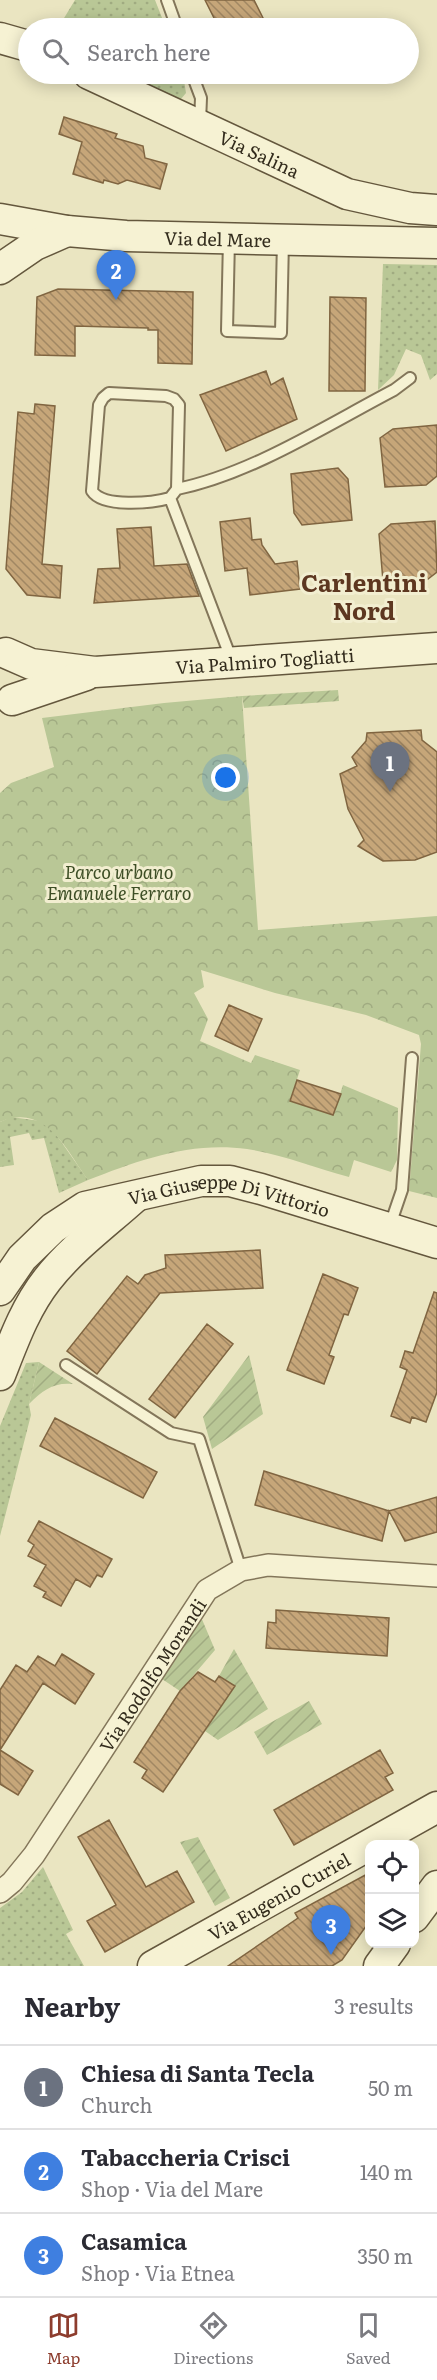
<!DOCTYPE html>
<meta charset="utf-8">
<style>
:root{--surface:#fff;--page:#f2f2f3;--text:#2b2b33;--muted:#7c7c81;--line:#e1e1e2;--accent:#8d3d2e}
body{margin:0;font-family:Literata,serif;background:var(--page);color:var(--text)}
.controls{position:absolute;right:18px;bottom:18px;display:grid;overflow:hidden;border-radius:12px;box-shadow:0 3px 15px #0003}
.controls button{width:54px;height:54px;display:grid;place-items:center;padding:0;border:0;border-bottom:2px solid var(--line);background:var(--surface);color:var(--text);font:30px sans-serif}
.you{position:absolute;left:226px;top:778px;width:21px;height:21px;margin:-15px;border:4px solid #fff;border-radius:50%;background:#1a73e8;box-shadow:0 0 0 9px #1a73e833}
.badge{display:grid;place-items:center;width:39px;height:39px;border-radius:50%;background:var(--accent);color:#fff;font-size:20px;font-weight:700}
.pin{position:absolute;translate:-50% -50px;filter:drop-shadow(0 2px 3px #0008)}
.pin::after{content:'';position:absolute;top:32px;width:21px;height:18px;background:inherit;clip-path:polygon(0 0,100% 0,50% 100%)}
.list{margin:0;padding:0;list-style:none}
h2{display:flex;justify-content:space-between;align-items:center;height:78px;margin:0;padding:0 24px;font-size:26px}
h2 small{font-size:20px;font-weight:400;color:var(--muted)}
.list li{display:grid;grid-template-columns:39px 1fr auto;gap:18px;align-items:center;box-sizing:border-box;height:84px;padding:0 24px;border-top:2px solid var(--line)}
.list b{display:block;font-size:22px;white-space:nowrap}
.list p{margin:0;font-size:20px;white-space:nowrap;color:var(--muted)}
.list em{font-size:20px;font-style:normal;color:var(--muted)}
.icon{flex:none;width:33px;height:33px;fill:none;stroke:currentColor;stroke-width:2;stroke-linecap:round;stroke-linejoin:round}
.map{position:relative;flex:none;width:437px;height:1966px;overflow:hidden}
.search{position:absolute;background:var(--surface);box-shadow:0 3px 15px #0003;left:18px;right:18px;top:18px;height:66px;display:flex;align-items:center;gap:15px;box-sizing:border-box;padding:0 21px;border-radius:33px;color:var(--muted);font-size:22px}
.sheet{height:330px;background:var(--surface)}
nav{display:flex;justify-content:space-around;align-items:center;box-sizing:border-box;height:84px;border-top:2px solid var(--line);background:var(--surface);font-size:16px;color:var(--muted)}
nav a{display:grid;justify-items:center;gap:3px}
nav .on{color:var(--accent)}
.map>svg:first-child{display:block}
</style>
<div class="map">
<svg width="437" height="1966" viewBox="0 0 437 1966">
<defs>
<pattern id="grass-dots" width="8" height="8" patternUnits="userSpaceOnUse" patternTransform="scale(1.5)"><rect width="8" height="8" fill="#b9c796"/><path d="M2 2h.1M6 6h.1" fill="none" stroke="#a0ab81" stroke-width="1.8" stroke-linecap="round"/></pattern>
<pattern id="park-crowns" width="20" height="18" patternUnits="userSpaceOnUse" patternTransform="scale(1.5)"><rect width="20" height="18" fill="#b9c796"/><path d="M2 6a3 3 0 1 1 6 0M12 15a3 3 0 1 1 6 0" fill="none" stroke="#a0ab81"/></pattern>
<pattern id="garden-furrows" width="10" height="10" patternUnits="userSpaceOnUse" patternTransform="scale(1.5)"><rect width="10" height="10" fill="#b9c796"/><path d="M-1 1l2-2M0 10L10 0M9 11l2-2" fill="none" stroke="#a0ab81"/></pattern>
<pattern id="building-back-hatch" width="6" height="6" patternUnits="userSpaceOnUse" patternTransform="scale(1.5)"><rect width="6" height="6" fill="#c6a679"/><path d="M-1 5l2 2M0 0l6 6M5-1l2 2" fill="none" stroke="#a18763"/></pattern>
</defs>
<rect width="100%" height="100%" fill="#eae5c1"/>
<path fill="url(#grass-dots)" d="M75,0H155L166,28H58Z
M115,74H183L186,93L181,99H175Z
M383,264L437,265V374L430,380L421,355L406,349L394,375L378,390Z
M11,1117L41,1121L53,1130L88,1180L59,1193L44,1138L32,1140L29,1133L10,1137L14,1165L0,1167V1122Z
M39,1362L29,1404L31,1415L0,1536V1426L26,1363Z
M43,1867L73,1930L66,1934L84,1966H0V1908L22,1892Z"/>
<path fill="url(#park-crowns)" d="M242,696L258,930L437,916V1198L409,1191L421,1044L419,1035L366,1015L275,993L201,970L204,987L194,993L208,1019L200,1041L251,1063L255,1055L300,1070L290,1101L333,1115L343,1085L398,1108L397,1160L391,1172L354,1160L349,1177C316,1168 281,1154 247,1149C191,1141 139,1160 88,1180C66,1150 46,1102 0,1122V793L11,783L54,767L42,718L164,703Z"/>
<path fill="url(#garden-furrows)" d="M338,690L339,701L244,708L242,696Z
M249,1355L263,1414L212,1449L203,1417Z
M39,1362L73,1384C54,1382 43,1390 29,1404Z
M201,1617L215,1650L180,1691L162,1679Z
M234,1649L268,1709L218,1740L205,1731L234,1687L219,1676Z
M309,1701L322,1724L267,1755L254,1732Z
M198,1837L230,1898L215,1906L180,1842Z"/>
<path fill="url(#building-back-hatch)" stroke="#806541" stroke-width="1.5" d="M205,0H254L268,28H219Z
M64,117L117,134L115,138L143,146L145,158L167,164L160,189L127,180L118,184L104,180L103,183L73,174L82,142L59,134Z
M58,289L193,292L192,364L158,363V330H148V328L75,326V356L35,355L37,297Z
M330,297L366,298L365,391H329Z
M266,371L271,385L283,378L297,419L226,451L200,395Z
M35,404L55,406L42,564L62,566L60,598L27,595L6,569L18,412L34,414Z
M437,425V476L426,485L385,487L380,438L393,429Z
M338,468L348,479L352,520L302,525L294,513L291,474Z
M250,518L252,540L261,539L262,545L275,564L297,561L300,589L250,595L247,568L225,571L220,522Z
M435,521L437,572L428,579L383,581L379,534L391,524Z
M151,527L154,566L187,564L199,596L94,603L98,569L120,568L117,529Z
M421,730L422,740L437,752V852L415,860L383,861L358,846L364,840L348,809L340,774L357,766L352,757L366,741L367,733Z
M229,1005L262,1019L248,1051L215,1036Z
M297,1080L341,1094L333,1115L290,1101Z
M260,1250L263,1288L160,1293L97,1374L67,1351L127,1276L138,1284L145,1275L166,1268L165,1255Z
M323,1274L358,1288L348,1315L344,1314L329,1355L334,1357L324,1384L287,1370Z
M434,1292L437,1293V1392L426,1422L412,1417L410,1423L391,1416L407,1370L400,1367L405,1351L413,1353Z
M207,1324L233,1344L175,1418L149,1399Z
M55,1418L157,1472L143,1498L40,1446Z
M264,1471L389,1511L437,1497V1532L405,1541L389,1511L382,1541L255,1505Z
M39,1521L112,1559L102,1577L97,1575L90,1587L76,1579L61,1606L43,1597L46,1592L34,1586L46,1565L28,1556L34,1545L28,1541Z
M276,1610L389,1618L387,1656L266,1648L268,1622L276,1623Z
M62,1654L94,1674L75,1704L43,1683L0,1750L33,1771L18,1795L0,1784V1690L16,1665L27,1672L38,1656L55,1666Z
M198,1672L215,1682L219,1676L235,1686L163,1792L142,1778L147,1770L134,1762L180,1691Z
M380,1750L393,1773L385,1777L393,1790L294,1845L274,1810Z
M109,1820L146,1887L177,1871L194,1902L105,1952L87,1921L116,1905L78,1837Z
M369,1873V1922L342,1960L332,1966H228L298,1918L295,1913Z"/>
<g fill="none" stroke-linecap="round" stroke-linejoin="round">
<g stroke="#83765a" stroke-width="14">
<path id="lane" d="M167,0L177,28
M192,74L201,98L200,122
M229,239L227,331L281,333L283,240
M109,393L166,396L174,399L179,405L177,489L170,498C152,503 103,508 92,491L99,405L103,398Z
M177,489C251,474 327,425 394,390L410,378
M170,498L232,661
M389,1228L402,1190L412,1058
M66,1365L171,1433L199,1439L241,1570"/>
</g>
<g stroke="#83765a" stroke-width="24">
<g id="street">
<path id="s1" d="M0,1892L12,1882L34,1855L207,1590L241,1570L268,1565L437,1576"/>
</g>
</g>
<g stroke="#64573d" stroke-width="33">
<g id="secondary">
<path d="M0,38L28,46"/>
<path id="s2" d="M89,74L347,194L410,208L437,210"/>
<path id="s3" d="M0,219L67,231L126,236L437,243"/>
<path d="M0,269L35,245L67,231"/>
<path id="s4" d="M6,653L31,664L95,672L437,648"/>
<path d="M12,700L86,675"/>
<path id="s5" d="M0,1290L22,1258L53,1228L85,1207L201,1181H230L261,1189L437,1243"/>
<path d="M0,1375C13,1342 25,1308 47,1280C71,1249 105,1224 134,1198"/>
<path d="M414,1917L437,1886"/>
<path id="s6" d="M153,1966L437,1807"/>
<path d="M379,1966L395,1944"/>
</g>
</g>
<use href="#lane" stroke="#f6f2d3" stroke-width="10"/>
<use href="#street" stroke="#f6f2d3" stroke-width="21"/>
<use href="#secondary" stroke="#f6f2d3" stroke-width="30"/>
</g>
<g text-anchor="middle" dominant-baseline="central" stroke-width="6" stroke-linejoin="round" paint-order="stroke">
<g font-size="18" fill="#332c1d" stroke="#f2eed0">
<text stroke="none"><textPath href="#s2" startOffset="188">Via Salina</textPath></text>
<text stroke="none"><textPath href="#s3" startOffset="219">Via del Mare</textPath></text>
<text stroke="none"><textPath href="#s4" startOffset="262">Via Palmiro Togliatti</textPath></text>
<text stroke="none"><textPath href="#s5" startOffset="268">Via Giuseppe Di Vittorio</textPath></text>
<text stroke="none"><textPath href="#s1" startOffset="266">Via Rodolfo Morandi</textPath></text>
<text stroke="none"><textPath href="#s6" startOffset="144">Via Eugenio Curiel</textPath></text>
</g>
<g font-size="18" font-style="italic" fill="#3d4e25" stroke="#f2eed0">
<text x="119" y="871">Parco urbano<tspan x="119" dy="21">Emanuele Ferraro</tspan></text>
</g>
<g font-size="24" font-weight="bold" fill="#5d3720" stroke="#f2eed0">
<text x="364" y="581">Carlentini<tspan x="364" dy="28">Nord</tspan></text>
</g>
</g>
</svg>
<div class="controls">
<button><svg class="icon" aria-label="locate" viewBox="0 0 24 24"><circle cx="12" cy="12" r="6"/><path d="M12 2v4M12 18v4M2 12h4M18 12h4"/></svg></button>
<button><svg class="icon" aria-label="layers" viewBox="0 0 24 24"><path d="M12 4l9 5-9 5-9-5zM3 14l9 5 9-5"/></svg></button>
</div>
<div class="you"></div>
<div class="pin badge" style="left:390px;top:792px;background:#6b7280">1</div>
<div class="pin badge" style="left:116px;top:300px;background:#3f7fe0">2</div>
<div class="pin badge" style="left:331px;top:1955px;background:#3f7fe0">3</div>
<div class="search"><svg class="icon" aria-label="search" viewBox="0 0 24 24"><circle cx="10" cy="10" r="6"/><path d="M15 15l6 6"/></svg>Search here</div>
</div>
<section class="sheet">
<h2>Nearby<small>3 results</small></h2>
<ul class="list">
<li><span class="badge" style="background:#6b7280">1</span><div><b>Chiesa di Santa Tecla</b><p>Church</p></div><em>50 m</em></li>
<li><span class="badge" style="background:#3f7fe0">2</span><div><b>Tabaccheria Crisci</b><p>Shop · Via del Mare</p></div><em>140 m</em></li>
<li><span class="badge" style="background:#3f7fe0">3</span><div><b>Casamica</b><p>Shop · Via Etnea</p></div><em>350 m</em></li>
</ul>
</section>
<nav>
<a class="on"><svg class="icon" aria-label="map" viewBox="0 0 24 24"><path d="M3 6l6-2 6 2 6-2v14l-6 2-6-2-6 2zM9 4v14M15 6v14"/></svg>Map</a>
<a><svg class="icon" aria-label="directions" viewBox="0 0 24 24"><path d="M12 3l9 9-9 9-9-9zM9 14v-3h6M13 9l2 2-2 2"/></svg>Directions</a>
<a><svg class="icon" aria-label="saved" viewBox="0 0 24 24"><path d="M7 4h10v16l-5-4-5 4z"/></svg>Saved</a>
</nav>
